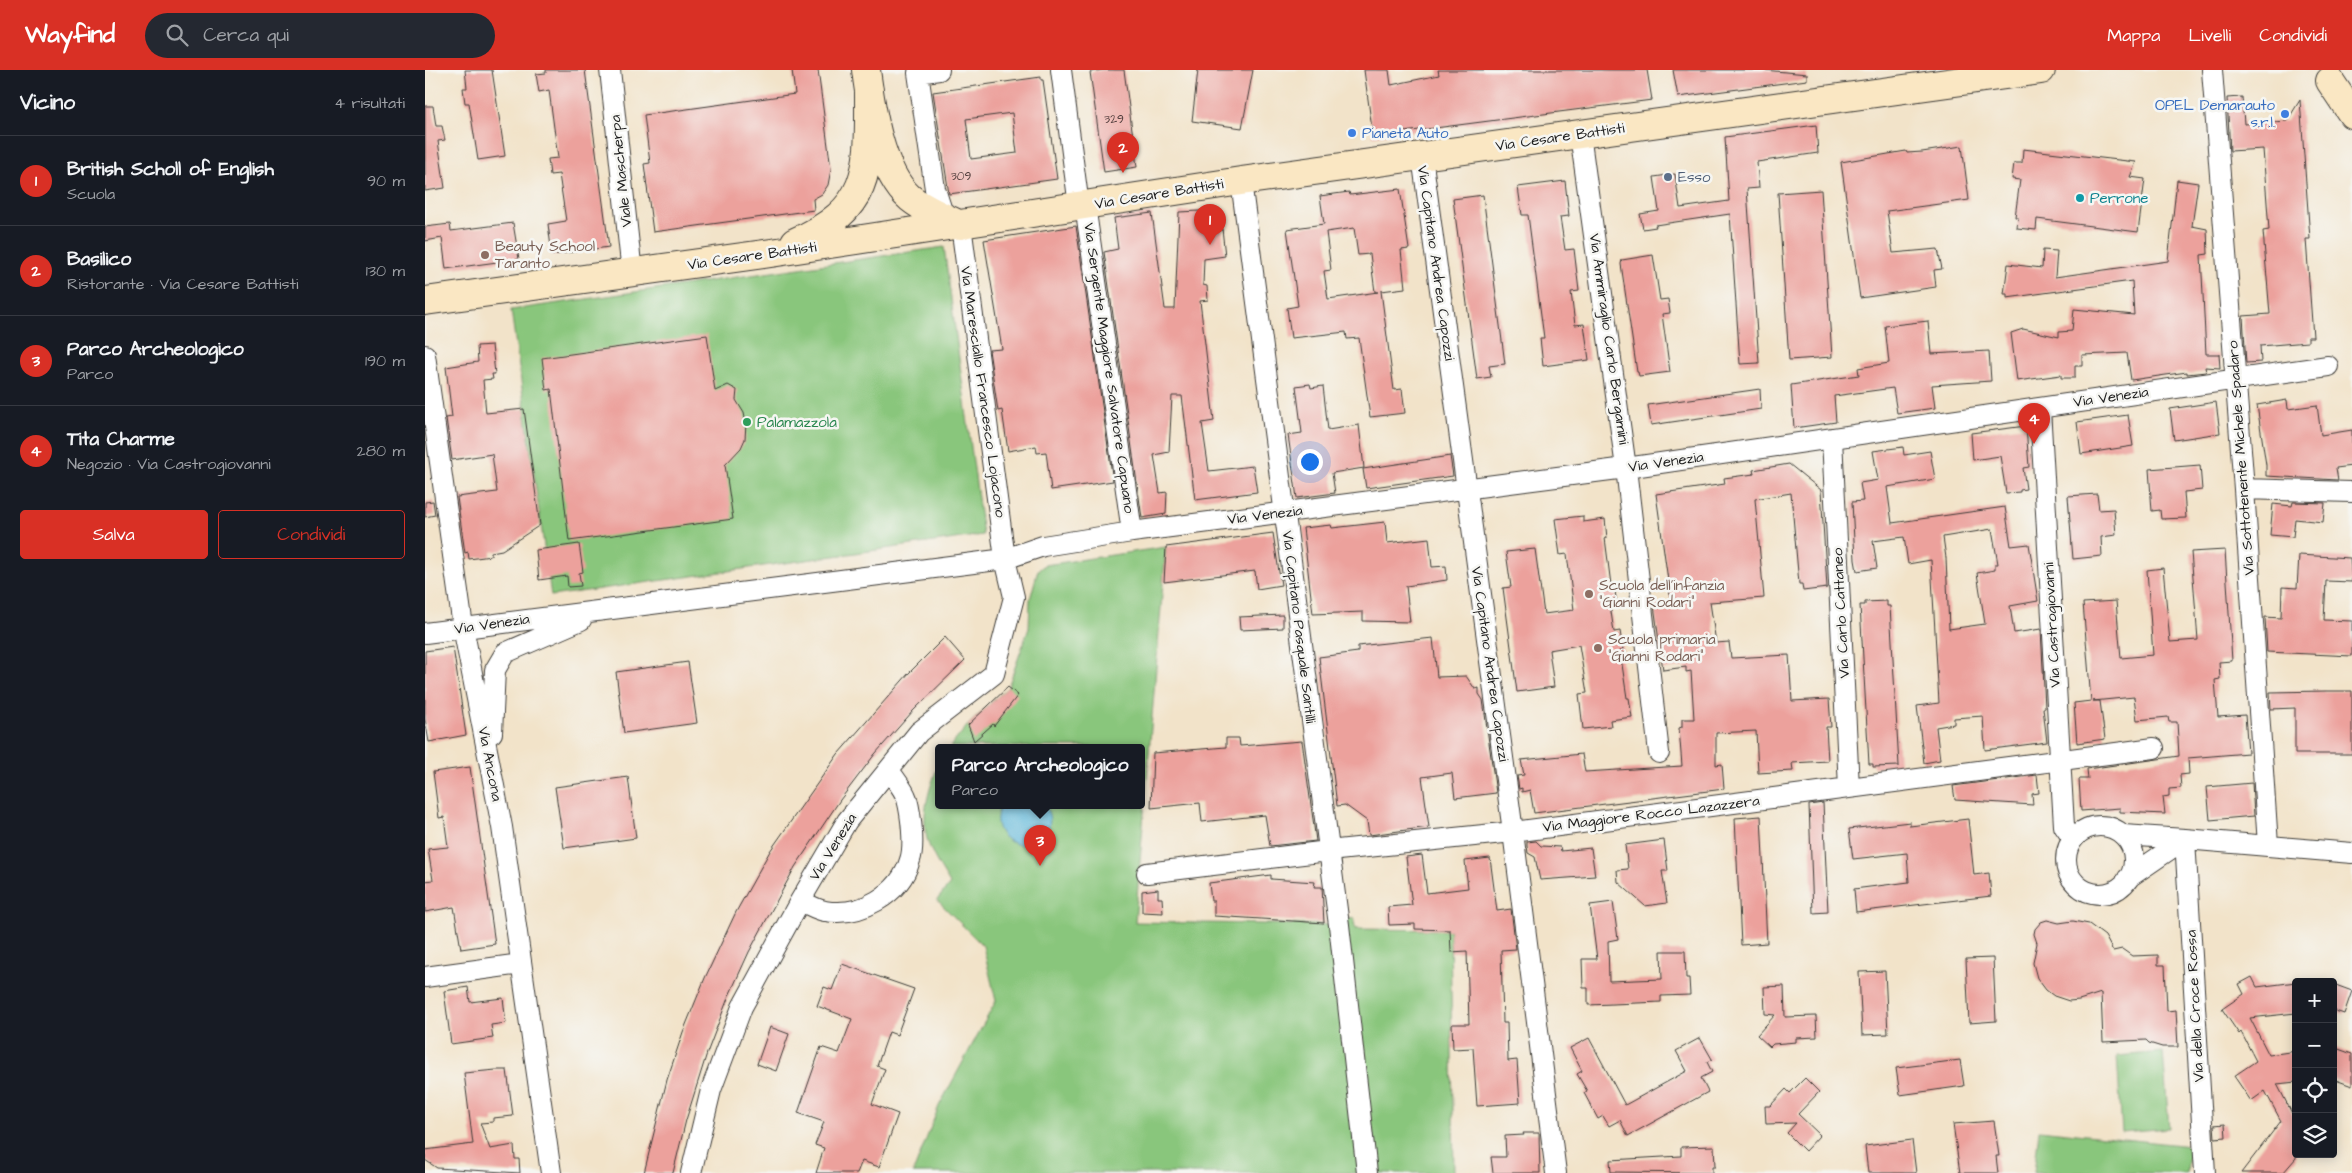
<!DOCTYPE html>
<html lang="it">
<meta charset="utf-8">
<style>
:root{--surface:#171b24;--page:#242831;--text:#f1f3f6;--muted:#9ea1a6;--line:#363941;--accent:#d93025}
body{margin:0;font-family:"Architects Daughter",sans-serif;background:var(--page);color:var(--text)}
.controls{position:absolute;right:15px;bottom:15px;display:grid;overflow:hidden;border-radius:5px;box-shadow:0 2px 12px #0003}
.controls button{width:45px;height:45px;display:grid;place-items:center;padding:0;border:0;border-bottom:1px solid var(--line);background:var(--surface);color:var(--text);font:25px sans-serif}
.you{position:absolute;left:884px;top:391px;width:18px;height:18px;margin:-12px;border:4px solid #fff;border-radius:50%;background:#1a73e8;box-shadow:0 0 0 8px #1a73e833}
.badge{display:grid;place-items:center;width:32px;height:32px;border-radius:50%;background:var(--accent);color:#fff;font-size:16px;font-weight:700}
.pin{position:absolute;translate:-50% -41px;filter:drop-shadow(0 1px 2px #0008)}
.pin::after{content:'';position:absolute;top:26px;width:18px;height:15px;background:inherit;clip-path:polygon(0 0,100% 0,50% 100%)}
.popup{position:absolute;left:510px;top:674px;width:210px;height:65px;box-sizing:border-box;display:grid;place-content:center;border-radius:5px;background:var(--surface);filter:drop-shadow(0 1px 4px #0005);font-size:16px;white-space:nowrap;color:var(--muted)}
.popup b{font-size:19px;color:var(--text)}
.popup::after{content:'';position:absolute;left:50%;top:100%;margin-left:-10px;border:10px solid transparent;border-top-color:var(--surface)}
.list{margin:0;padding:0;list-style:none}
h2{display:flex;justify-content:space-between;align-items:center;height:65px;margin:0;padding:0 20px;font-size:21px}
h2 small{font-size:16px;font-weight:400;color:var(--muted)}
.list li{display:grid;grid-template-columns:32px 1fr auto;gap:15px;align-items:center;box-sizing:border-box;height:90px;padding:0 20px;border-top:1px solid var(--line)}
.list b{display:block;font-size:19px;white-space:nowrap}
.list p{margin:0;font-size:16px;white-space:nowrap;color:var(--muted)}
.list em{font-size:16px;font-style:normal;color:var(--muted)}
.actions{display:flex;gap:10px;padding:15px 20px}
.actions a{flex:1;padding:11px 0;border:1px solid var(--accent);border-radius:5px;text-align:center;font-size:18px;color:var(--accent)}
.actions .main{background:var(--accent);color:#fff}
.icon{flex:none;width:28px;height:28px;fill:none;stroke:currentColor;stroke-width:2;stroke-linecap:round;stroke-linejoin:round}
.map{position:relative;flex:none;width:1927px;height:1103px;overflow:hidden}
header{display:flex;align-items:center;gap:30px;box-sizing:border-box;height:70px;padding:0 25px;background:var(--accent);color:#fff}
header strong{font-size:24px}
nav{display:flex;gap:28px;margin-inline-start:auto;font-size:18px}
.search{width:350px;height:45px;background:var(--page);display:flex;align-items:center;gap:12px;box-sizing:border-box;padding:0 18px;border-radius:28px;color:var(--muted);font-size:19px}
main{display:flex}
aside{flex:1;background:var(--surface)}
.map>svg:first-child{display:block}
</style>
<header>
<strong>Wayfind</strong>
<div class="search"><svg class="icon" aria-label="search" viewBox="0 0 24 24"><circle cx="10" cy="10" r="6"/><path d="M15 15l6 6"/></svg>Cerca qui</div>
<nav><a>Mappa</a><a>Livelli</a><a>Condividi</a></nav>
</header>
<main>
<aside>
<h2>Vicino<small>4 risultati</small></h2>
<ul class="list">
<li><span class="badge">1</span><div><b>British Scholl of English</b><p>Scuola</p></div><em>90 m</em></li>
<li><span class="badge">2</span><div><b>Basilico</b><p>Ristorante · Via Cesare Battisti</p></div><em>130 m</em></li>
<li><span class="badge">3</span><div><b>Parco Archeologico</b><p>Parco</p></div><em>190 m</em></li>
<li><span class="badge">4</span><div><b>Tita Charme</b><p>Negozio · Via Castrogiovanni</p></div><em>280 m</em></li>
</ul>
<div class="actions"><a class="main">Salva</a><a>Condividi</a></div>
</aside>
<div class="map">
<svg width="1927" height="1103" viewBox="0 0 1927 1103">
<rect width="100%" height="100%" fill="#f6f6f2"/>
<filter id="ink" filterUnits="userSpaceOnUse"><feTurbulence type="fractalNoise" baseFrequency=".02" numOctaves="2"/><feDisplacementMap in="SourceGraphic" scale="10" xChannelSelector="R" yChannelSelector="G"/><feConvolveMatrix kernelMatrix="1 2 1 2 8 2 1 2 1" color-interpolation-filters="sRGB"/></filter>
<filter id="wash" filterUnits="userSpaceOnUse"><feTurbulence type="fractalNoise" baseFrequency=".0096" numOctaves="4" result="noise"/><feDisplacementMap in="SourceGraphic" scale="20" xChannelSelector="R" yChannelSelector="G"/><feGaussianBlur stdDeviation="1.12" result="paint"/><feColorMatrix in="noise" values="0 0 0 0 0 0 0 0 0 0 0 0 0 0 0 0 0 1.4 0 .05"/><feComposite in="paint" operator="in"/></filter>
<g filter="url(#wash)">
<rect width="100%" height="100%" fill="#f2e3c9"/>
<path fill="#89c67c" stroke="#52714c" d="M519,177L558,465L126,526L86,240Z
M741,477L710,852L906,855V851L929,848L930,859L1025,860L1029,1103H488L514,1036L571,931L558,876L512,830L525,814C519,803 511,792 506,780C493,752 503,721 514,694V735H716V677H525L543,655L583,617L604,558L605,529L613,500L620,495Z
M1738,982L1744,1058L1697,1062L1692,986Z
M1614,1060L1765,1076L1762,1103H1609Z"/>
<path fill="#5db7da" stroke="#3c6a7b" d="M576,735H620C624,742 626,749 624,757C613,793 556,771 576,735Z"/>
<g id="blocks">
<path fill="#eca19c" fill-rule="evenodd" d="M40,0H67L80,86L53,90L44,33H40L38,18H42Z
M121,0H160L184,177L127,185L123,154L141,151L134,104L125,105L123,89L133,88L124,20L114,22L111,4L121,3Z
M367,0H393L406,99L403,115L397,124L388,129L389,140L228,162L219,94L225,93L219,45L370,24Z
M678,0H699L712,97L679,102L665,2Z
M773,0H828L817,58L767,51Z
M939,0H964L966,15L1014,5L1013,0H1222L1227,30L948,66Z
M1248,0H1339L1382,4V10L1253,27Z
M616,7V10H618L632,109L524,124L508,22ZM587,43L592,83L546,89L541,49Z
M1817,27L1819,54L1862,51L1875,30L1885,169H1881L1888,267H1883V272L1835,276L1836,292L1821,293L1818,246L1845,244L1838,161L1844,160L1838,79L1805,81L1802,28Z
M0,36H8L11,56H17L20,70L13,71L20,118L0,121Z
M1391,55L1393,83L1332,92L1334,118L1322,119L1334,293L1315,294L1305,144L1230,155L1231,157L1218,159L1215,144L1234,141L1229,107L1250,104L1255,138L1304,131L1300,67Z
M1537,76L1544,130L1462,141L1468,183L1513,179L1517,199L1509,200L1511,217L1435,228L1416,92L1481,81L1482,83L1497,82Z
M1598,79L1711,92L1705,107L1720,109L1713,162L1612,149L1611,160L1592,158L1593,147H1590L1595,110L1587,109L1589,93H1597Z
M1752,110L1773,113L1767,156L1782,159L1783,184L1776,185L1781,284H1794L1795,298L1780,297L1781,302L1762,304V302L1706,310L1702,283L1657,285V296H1650V308H1636V305L1592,311L1586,263L1598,259L1634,267V262L1647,261L1649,239L1709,245L1707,211L1582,228V224H1579L1583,194L1617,198L1618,180L1632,181L1630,207L1743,191Z
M1140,111L1144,146L1135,147L1140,180L1149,179L1154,221L1146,222L1150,255L1159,254L1164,290L1118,296L1115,268H1119L1103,145H1097L1093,117Z
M975,119L984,179L976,180L980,218L956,221L969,320L977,319L980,343L945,347L934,268L922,269L921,262L866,268L862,238L873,236L862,159L899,154L895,126L924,122L925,125ZM929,158L933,185L945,184L950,222H953L903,229L899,201L906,200L901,162Z
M1396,120L1407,287L1364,290L1353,123Z
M1058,125L1080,294L1064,296L1066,307L1052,309L1028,129Z
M795,140L800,186L779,189L778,215L782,216L783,230L775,231L789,351L777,353L784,401L828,396L832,422L770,430L757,326H747L744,382L729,385L735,423L742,422L741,444L717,448L679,182L693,179L689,148L727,143L740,239H750L754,142Z
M88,153L94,189L21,199L17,168L0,171V157L25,154L26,161Z
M651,156L688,411L626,420L621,382L612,383L611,376L583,381L577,340L573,341L564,280L577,279L559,170Z
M1228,185L1235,230L1243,229L1245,243L1237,244L1245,302L1214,306L1213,302H1212L1196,194L1197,190Z
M1503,251L1506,284L1564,281L1566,311L1507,315L1510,338L1472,343L1468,318L1409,326L1411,352L1369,358L1366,315L1434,305L1433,298L1464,293L1460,256Z
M282,265L290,321L303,315L312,320L311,330L319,343L321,353L320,369L316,378L300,395L308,449L144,471L126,319L121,320L117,288Z
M67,275L70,304H67L68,309L58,310L61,343L99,339L115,455L77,480L66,482V486L44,489L43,482L40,483L32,427L72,422L67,384L27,390L21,348L27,347L21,297L53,292L52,276Z
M885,314L886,318L898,316L903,360L934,355L939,398L907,403L910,423L872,428L863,365L877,363L871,316Z
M1335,319L1336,339L1226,355L1223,335Z
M1862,330L1863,339L1892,335L1896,365L1927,360V396L1911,398L1913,410L1841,406V395L1832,335Z
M1791,332L1795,363L1749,370L1745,339Z
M1703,345L1708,376L1656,384L1652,352Z
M1601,356L1604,397L1598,398L1601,419L1595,420V422L1581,423L1575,386L1548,390L1546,363Z
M1478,377L1479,385L1505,381L1510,409L1462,417L1467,453L1580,437L1586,476L1604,474L1613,531L1585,536L1589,563L1616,559L1620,638H1618L1622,672L1560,680L1558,646L1529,648V654L1511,657L1515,690L1499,693L1492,636L1514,633L1506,490L1483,494L1479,467L1448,471L1452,498L1432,501L1430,490L1427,432L1438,431L1435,413L1453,410L1448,381ZM1567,459L1573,494H1570V500L1552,503L1560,554L1524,559L1521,488L1518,467Z
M1025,386L1028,406L941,418L938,399Z
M1364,394L1396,420L1402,518L1378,521L1377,514H1374L1366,423L1330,429L1339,528L1285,532L1291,573L1304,572L1306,588L1364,585L1367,631L1404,629L1406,657H1401L1403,691L1367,693L1368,701L1333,703L1331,661L1291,663V695L1297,694L1299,719L1109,743L1105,720L1097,722V718L1094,719L1092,706L1099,705L1096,690L1157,684L1160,702L1257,696L1254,658L1257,657V649H1269L1266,601L1261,602V597L1238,600L1229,535L1246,532L1231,424L1300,414L1299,408L1329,404L1328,400Z
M1775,395L1777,420L1759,422L1761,448L1736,449L1735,440L1727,441L1724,399Z
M1672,424L1674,440L1689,439L1691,465L1676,467L1677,486L1648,489L1643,426Z
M8,431L10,445L0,447V432Z
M1868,432L1900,433L1898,452L1870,449L1868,467L1845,465L1848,434L1867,436Z
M1158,446V452L1180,449L1182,468H1180L1186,515H1189L1192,534L1185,535L1189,562L1195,561L1198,580L1195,581L1202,628H1204L1207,647L1185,650L1186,656L1158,659L1154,624L1162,623L1154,575L1124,580L1129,617L1092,622L1078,518L1086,517L1081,482L1110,479L1119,544L1149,540L1142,484L1135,485L1130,449Z
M960,452L962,473L1004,468L1007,497L1021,496L1022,510L981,516L985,552L938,551V542L888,544L878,458L906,455L907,458Z
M848,463L856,515L832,519L830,501L739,512L741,477Z
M154,474L158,502L154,503L156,516L143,517L142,506L114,510L111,480Z
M1800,480L1807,591L1794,592L1795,609L1790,610L1793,647L1820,645L1823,683L1763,688L1764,704L1755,705L1756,718L1744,719V726L1738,727L1740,744L1695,742V738L1656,741L1654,709H1663L1662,699L1754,686L1752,652H1744L1743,647L1712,650L1709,627L1668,631H1675L1680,669L1652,673L1649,633L1666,631L1658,533L1691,531L1696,588L1728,585L1722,500L1738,498L1745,572L1773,570L1766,482Z
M1874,485L1925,488L1927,512L1901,511L1899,550L1927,551V586L1842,582L1840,547L1856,548L1857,517L1872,518Z
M1462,531V536H1465L1474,696L1448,697V694H1444L1435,535H1440V532Z
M858,545V558L815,560L814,547Z
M520,567L540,590L488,641L450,684L415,730L370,797L324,882L303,928L282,983L261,1050L248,1103H219L242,1010L258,962L280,908L311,842L345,781L413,684L484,603Z
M1008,568L1012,607L1041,606L1050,619L1054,618V624L1058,630L1071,723L1030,728L1027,703L997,707L1004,757L944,765L942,751L920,735L912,736L894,587L933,582V576Z
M28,577L41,665L4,672L0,649V581Z
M263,592L272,653L199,663L191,602Z
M583,617L593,625L569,656L568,654L549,671L543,655Z
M1901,621H1927V684H1870V638L1846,639L1845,622Z
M801,668H814L815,676L877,671L891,771L845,776L840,745L777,752L775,733L726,738L728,683L801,677Z
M45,697L70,874L36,879L29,837L0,842V811L8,810L3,779L23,777L19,747L14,748L8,702Z
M1612,705L1614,723L1607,724L1608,735L1530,730L1528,716Z
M203,707L211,768L139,778L130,717Z
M1827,713L1829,746L1785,750L1782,717Z
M1398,733L1403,842L1388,843L1384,735Z
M1336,746L1342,873L1316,875L1310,748Z
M1543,749L1549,805L1564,803L1566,826L1431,842L1429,819L1484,812L1482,783L1428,789L1424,759L1485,752V756Z
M1239,770L1243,801H1237L1242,833L1220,836L1193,812L1192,800L1203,799L1200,775Z
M1111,771L1116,776L1135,777L1136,781L1166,778L1170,806L1115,810L1110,787L1103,783L1102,776V772Z
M997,785L1002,823L1043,818L1040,791L1065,788L1072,841L1086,839L1091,879L1076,880L1078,953H1082L1083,991L1092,990L1095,1033L1052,1036L1048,978L1028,979L1027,954H1044L1042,881L1026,882L1025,860L990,859V854L964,855L963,837L987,835L981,787Z
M846,805V809L890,812L889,817H897L899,853L789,846V831H786L784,813Z
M733,819V828H737L738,843L717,842V821Z
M1188,832L1193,869L1183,871L1184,911L1237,909L1236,881H1260L1261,908H1264L1265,925L1236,926V932L1163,935V918H1158L1157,889H1172L1165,835Z
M1622,850L1634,853L1648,851L1664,854L1680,866L1688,881L1697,879L1707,886L1733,885V895H1740L1742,941L1751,940L1753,977H1737L1724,973L1721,970L1678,972L1676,923L1654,930L1644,931L1629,926L1621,920L1612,908L1608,893L1612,873L1609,864L1610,859L1616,852Z
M1568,888L1571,951L1544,953L1541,889Z
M417,894L489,919L472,965L464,962L452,996L460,999L447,1034L473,1044L454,1097L437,1091L432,1103H391L399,1078L390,1075L399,1052L373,1043L396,977L414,983L427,949L392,936L399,917L407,920Z
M1460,901L1463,964L1437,965L1434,902Z
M1827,907L1832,917L1871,912V943L1825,948L1844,985L1871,981V1012L1852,1014L1871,1051V1088L1858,1103H1816L1856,1051L1840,1021L1826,1031L1809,1006L1831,991L1816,962L1814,964L1797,939L1819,924L1814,914Z
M1908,914L1927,921L1919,944L1908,940Z
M1359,916L1360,947L1391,946L1392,967L1371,968V972L1348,974L1345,977L1332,965L1350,945L1340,944L1339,917Z
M43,917L45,932L78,928L81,953L66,955L68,968L26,974L19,921Z
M345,957L364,964L351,1001L332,994Z
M1164,968L1200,1035L1262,1001L1251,981L1275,968L1287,989L1282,992L1287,1002L1276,1008L1283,1022L1203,1066L1195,1050L1184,1056L1178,1046L1173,1049L1159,1023L1162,1021L1152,1004L1157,1001L1145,978Z
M1908,977L1927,984V1016L1908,1009Z
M1535,990L1539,1016L1475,1025L1471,998Z
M71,1000H82L88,1046L68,1048V1052L55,1053L65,1079L89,1075L90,1089H94L95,1103L12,1098L0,1090V1080L48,1074L39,1003Z
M1380,1008L1394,1022L1373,1044L1395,1065L1380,1081L1362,1063L1371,1053L1341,1054L1340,1036H1345L1361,1019L1365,1023Z
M1569,1051L1574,1086H1571L1573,1103H1535L1528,1054Z
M1800,1054L1801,1067L1790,1068L1789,1055Z
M1098,1063H1114L1115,1103H1068L1066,1087H1081L1080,1066L1099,1065Z
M1487,1070L1491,1103H1443L1440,1076Z
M1289,1076L1290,1097H1287V1103L1186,1102L1185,1090L1256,1086V1077Z"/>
</g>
</g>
<g filter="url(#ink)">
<use href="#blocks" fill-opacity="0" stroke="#3c3a36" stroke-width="1"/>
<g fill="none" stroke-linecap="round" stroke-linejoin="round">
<g stroke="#3c3a36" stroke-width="22">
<path id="street" d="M185,0L207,203
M514,0L493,3L510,119L519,147
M636,0L654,136
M1787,0L1819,419L1843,775
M1155,64L1201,398L1234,683
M997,86L1088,762L1131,1103
M816,111L914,855L942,1103
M660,135L707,462
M0,285L38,557L77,757L126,1103
M1615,338L1639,756L1648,769
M1407,368L1424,718
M1819,419L1927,422
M0,563L580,489L618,476L707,462L1201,398L1903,296
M67,663L70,600L80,583L156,550
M1641 790a34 34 0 1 1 68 0a34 34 0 1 1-68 0Z
M1698,765L1760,769L1703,808
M722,803L903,781L1088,762L1729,678
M375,831C383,834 392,840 400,841C435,847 475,825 485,790C490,776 486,744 482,729C479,719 469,708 464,700
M0,907L96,894
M266,1103L286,1020L317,937L375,831L422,751L494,662L569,604L589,527L580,489L536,155
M1780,1103L1760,769L1927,783"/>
</g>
<g stroke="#3c3a36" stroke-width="30">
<path id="secondary" d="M441,0C446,38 455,102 485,128C500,140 518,147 536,155
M1905,11L1927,44
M370,172C449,138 444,96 444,20
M0,231L346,183L816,111L1616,0"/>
</g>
<use href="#street" stroke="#fff" stroke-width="20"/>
<use href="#secondary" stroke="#fae7c3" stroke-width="28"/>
</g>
</g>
<g fill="#3f7fe0" stroke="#f6f6f2" stroke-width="2">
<circle cx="1860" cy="44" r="5"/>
<circle cx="927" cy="63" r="5"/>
</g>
<circle fill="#5c6f8a" stroke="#f6f6f2" stroke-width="2" cx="1243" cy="107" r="5"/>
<circle fill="#0f9aa8" stroke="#f6f6f2" stroke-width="2" cx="1655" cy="128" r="5"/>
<g fill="#8d6e63" stroke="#f6f6f2" stroke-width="2">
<circle cx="60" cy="185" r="5"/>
<circle cx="1164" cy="524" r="5"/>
<circle cx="1173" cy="578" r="5"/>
</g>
<circle fill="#2e9e5b" stroke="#f6f6f2" stroke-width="2" cx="322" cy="352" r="5"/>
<g text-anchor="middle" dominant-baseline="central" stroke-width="5" stroke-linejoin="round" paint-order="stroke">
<g font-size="12" fill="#503d3c">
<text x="689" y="49">329</text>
<text x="536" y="106">309</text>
</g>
<g font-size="15" fill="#366cbe" stroke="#f6f6f2" text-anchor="end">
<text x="1850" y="35">OPEL Demarauto<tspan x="1850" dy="17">s.r.l.</tspan></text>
<text x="937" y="63" text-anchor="start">Pianeta Auto</text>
</g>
<g font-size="15" fill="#1c1c1c" stroke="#f6f6f2">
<text transform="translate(1135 67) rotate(-8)">Via Cesare Battisti</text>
<text transform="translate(196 101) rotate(-96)">Viale Mascherpa</text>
<text transform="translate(734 124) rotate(-9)">Via Cesare Battisti</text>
<text transform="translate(327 186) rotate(-8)">Via Cesare Battisti</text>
<text transform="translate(1011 193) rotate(82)">Via Capitano Andrea Capozzi</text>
<text transform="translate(1184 269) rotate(82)">Via Ammiraglio Carlo Bergamini</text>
<text transform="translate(684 298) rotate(82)">Via Sergente Maggiore Salvatore Capuano</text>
<text transform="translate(558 322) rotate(82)">Via Maresciallo Francesco Lojacono</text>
<text transform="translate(1686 327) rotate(-8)">Via Venezia</text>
<text transform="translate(1816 388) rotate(-94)">Via Sottotenente Michele Spadaro</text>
<text transform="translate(1241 392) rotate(-8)">Via Venezia</text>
<text transform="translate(840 445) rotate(-7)">Via Venezia</text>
<text transform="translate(1416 543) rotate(-93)">Via Carlo Cattaneo</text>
<text transform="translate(67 554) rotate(-8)">Via Venezia</text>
<text transform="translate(1627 555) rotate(-93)">Via Castrogiovanni</text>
<text transform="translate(874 557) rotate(83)">Via Capitano Pasquale Santilli</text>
<text transform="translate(1065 594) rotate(82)">Via Capitano Andrea Capozzi</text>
<text transform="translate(65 694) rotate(79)">Via Ancona</text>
<text transform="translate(1226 744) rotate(-7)">Via Maggiore Rocco Lazazzera</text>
<text transform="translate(408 777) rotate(-58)">Via Venezia</text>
<text transform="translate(1770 936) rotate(-93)">Via della Croce Rossa</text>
</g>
<g font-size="15" fill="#4e5e75" stroke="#f6f6f2" text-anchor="start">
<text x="1253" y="107">Esso</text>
</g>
<g font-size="15" fill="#0d838f" stroke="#f6f6f2" text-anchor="start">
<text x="1665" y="128">Perrone</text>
</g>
<g font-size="15" fill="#785e54" stroke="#f6f6f2" text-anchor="start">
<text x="70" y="176">Beauty School<tspan x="70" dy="17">Taranto</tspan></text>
<text x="1174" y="515">Scuola dell'infanzia<tspan x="1174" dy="17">"Gianni Rodari"</tspan></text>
<text x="1183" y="569">Scuola primaria<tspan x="1183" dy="17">"Gianni Rodari"</tspan></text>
</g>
<g font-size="15" fill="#27864d" stroke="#f6f6f2" text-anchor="start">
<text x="332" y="352">Palamazzola</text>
</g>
</g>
</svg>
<div class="controls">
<button>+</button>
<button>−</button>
<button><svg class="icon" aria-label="locate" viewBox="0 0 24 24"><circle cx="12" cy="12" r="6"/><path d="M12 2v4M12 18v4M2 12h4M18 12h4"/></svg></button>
<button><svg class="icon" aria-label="layers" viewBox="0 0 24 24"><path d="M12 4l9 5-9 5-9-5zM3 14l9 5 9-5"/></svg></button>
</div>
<div class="you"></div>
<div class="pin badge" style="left:785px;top:175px">1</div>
<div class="pin badge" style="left:698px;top:103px">2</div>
<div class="pin badge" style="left:615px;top:796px">3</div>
<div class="popup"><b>Parco Archeologico</b>Parco</div>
<div class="pin badge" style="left:1609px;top:374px">4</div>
</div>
</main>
